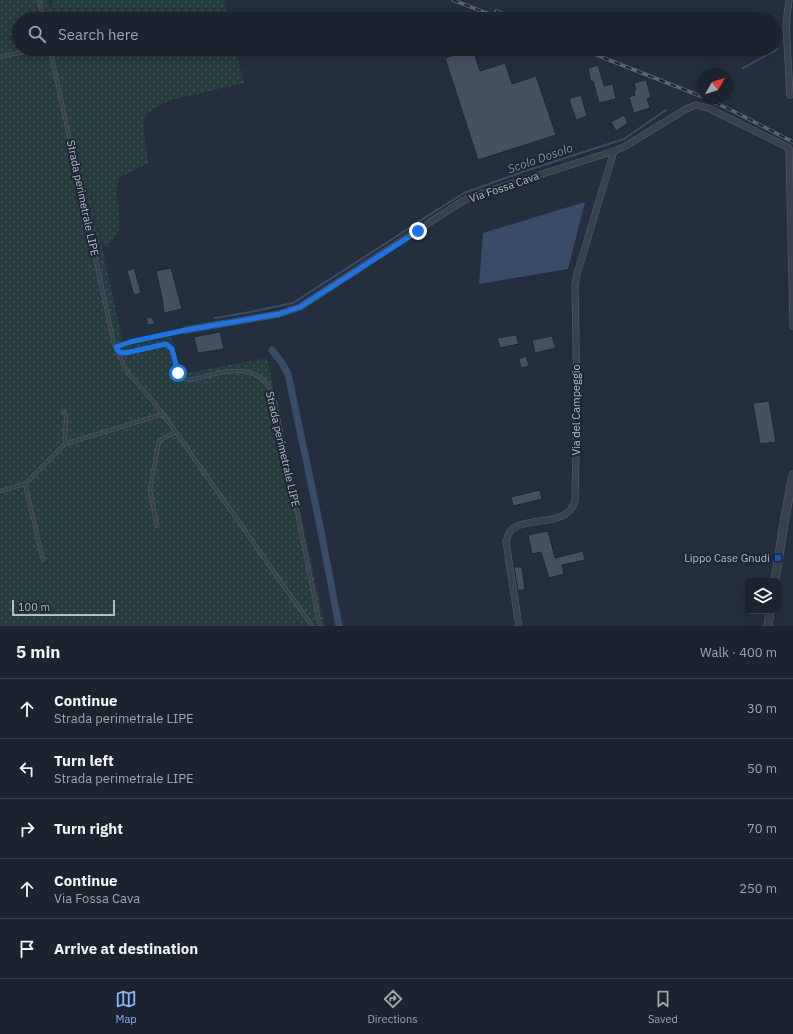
<!DOCTYPE html>
<meta charset="utf-8">
<style>
:root{--surface:#1b232e;--page:#282f3a;--text:#f1f3f6;--muted:#a0a4aa;--line:#39404a;--accent:#8ab4f8}
body{margin:0;font-family:"IBM Plex Sans",sans-serif;background:var(--page);color:var(--text)}
.controls{position:absolute;right:12px;bottom:12px;display:grid;overflow:hidden;border-radius:6px;box-shadow:0 2px 10px #0003}
.controls button{width:36px;height:36px;display:grid;place-items:center;padding:0;border:0;border-bottom:1px solid var(--line);background:var(--surface);color:var(--text);font:20px sans-serif}
.compass{position:absolute;left:697px;top:68px;width:36px;height:36px;border-radius:50%;background:var(--surface);box-shadow:0 2px 10px #0003;rotate:51deg}
.scale{position:absolute;left:12px;bottom:10px;width:103px;box-sizing:border-box;padding-left:4px;border:2px solid #b4bcc9;border-top:0;font-size:11px;line-height:14px;white-space:nowrap;color:#b4bcc9;-webkit-text-stroke:3px #1d2633;paint-order:stroke}
.stop{position:absolute;width:12px;height:12px;margin:-9px;border:3px solid #1a73e8;border-radius:50%;background:#fff}
.stop.end{background:#1a73e8;border-color:#fff;box-shadow:0 1px 4px #0008}
.list{margin:0;padding:0;list-style:none}
h2{display:flex;justify-content:space-between;align-items:center;height:52px;margin:0;padding:0 16px;font-size:17px}
h2 small{font-size:13px;font-weight:400;color:var(--muted)}
.list li{display:grid;grid-template-columns:26px 1fr auto;gap:12px;align-items:center;box-sizing:border-box;height:60px;padding:0 16px;border-top:1px solid var(--line)}
.list b{display:block;font-size:15px;white-space:nowrap}
.list p{margin:0;font-size:13px;white-space:nowrap;color:var(--muted)}
.list em{font-size:13px;font-style:normal;color:var(--muted)}
.icon{flex:none;width:22px;height:22px;fill:none;stroke:currentColor;stroke-width:2;stroke-linecap:round;stroke-linejoin:round}
.map{position:relative;flex:none;width:793px;height:626px;overflow:hidden}
.search{position:absolute;background:var(--surface);box-shadow:0 2px 10px #0003;left:12px;right:12px;top:12px;height:44px;display:flex;align-items:center;gap:10px;box-sizing:border-box;padding:0 14px;border-radius:22px;color:var(--muted);font-size:15px}
.sheet{height:352px;background:var(--surface)}
nav{display:flex;justify-content:space-around;align-items:center;box-sizing:border-box;height:56px;border-top:1px solid var(--line);background:var(--surface);font-size:11px;color:var(--muted)}
nav a{display:grid;justify-items:center;gap:2px}
nav .on{color:var(--accent)}
.map>svg:first-child{display:block}
</style>
<div class="map">
<svg width="793" height="626" viewBox="0 0 793 626">
<defs>
<pattern id="grass-dots" width="8" height="8" patternUnits="userSpaceOnUse"><rect width="8" height="8" fill="#263c3f"/><path d="M2 2h.1M6 6h.1" fill="none" stroke="#435659" stroke-width="1.8" stroke-linecap="round"/></pattern>
</defs>
<rect width="100%" height="100%" fill="#242f3e"/>
<path fill="url(#grass-dots)" d="M0,0H48L50,8L53,7L52,0H224L228,19H19V49H235L244,83L167,101L146,114L143,126L148,163L118,178L117,194L120,228L108,247L102,244L71,108L124,347L172,337L181,374L267,358L325,626H0Z"/>
<path fill="#394c67" d="M585,202L568,269L479,284L483,233Z"/>
<g fill="none" stroke-linecap="round" stroke-linejoin="round">
<path stroke="#394c67" stroke-width="2" d="M743,68L778,49
M418,222L464,193L522,172L624,139L666,110
M215,318L245,313L293,303L411,227"/>
<path stroke="#394c67" stroke-width="7" d="M272,350L282,363L288,374L319,521L339,626"/>
</g>
<path fill="#455162" stroke="#1f2835" d="M473,49L480,71L505,63L512,84L536,76L556,135L478,160L445,58Z
M598,65L604,86L613,84L616,99L599,103L593,81L591,82L588,68Z
M646,80L651,97L647,99L650,108L634,113L629,97L635,95L634,91L636,90L634,83Z
M581,95L587,116L576,120L569,99Z
M624,115L628,123L616,131L611,122Z
M134,268L141,293L134,295L127,271Z
M171,268L182,309L164,313L162,297L156,271Z
M152,317L155,324L148,325L146,318Z
M220,332L224,349L198,353L194,337Z
M516,335L519,344L500,348L497,338Z
M552,336L556,348L535,353L532,340Z
M526,356L529,366L521,368L519,359Z
M769,401L776,442L760,444L753,403Z
M540,490L542,499L513,506L511,497Z
M548,531L555,558L583,551L585,560L562,565L564,574L549,578L541,552L532,554L528,535Z
M514,567H522L525,590H518Z"/>
<g fill="none" stroke-linecap="round" stroke-linejoin="round">
<g stroke="#565f6c" stroke-width="4">
<path id="service" d="M39,0L44,19
M50,49L114,344C119,354 123,366 130,375C141,388 153,400 163,414L65,444L66,415L63,411
M0,57L37,49
M186,330L130,342L116,347L119,352L125,353L166,344C178,350 174,370 182,379L190,380C221,373 259,357 274,397L320,626
M163,414L312,626
M0,491L25,484
M157,526L150,490L159,441L175,432
M43,560L25,484L65,444"/>
</g>
<g stroke="#565f6c" stroke-width="7">
<path id="minor" d="M789,0L786,24L790,95
M186,330L279,314L300,307L461,202L473,196L614,151L624,147L686,109L696,105L708,108L789,148L793,326
M519,626L506,542C507,538 509,533 511,530C530,515 567,528 575,501L577,401L575,286L577,274L614,151"/>
</g>
<g stroke="#565f6c" stroke-width="9">
<path id="tertiary" d="M775,581L784,523L793,475
M768,626L770,611"/>
</g>
<use href="#service" stroke="#38414e" stroke-width="3"/>
<use href="#minor" stroke="#38414e" stroke-width="6"/>
<use href="#tertiary" stroke="#38414e" stroke-width="8"/>
<g stroke="#5a6575" stroke-width="3.5">
<path id="rail" d="M453,0L502,19
M496,11L517,19
M581,49L703,97
M704,98L731,110L793,142"/>
</g>
<use href="#rail" stroke="#1d2633" stroke-width="2" stroke-dasharray="6" stroke-linecap="butt"/>
</g>
<g fill="none" stroke-linecap="round" stroke-linejoin="round">
<path stroke="#1a73e8" stroke-width="5" d="M178,373L172,349L166,344L125,353L119,352L116,347L130,342L186,330L279,314L300,307L418,231"/>
</g>
<rect fill="#1a4fb4" stroke="#1d2633" stroke-width="1.5" x="774" y="554" width="8" height="8" rx="2"/>
<g text-anchor="middle" dominant-baseline="central" stroke-width="4" stroke-linejoin="round" paint-order="stroke">
<g font-size="11" fill="#b4bcc9" stroke="#1d2633">
<text transform="translate(504 187) rotate(-19)">Via Fossa Cava</text>
<text transform="translate(83 198) rotate(78)">Strada perimetrale LIPE</text>
<text transform="translate(576 410) rotate(-90)">Via del Campeggio</text>
<text transform="translate(283 449) rotate(77)">Strada perimetrale LIPE</text>
</g>
<g font-size="11" fill="#b4bcc9" stroke="#1d2633" text-anchor="end">
<text x="770" y="558">Lippo Case Gnudi</text>
</g>
<g font-size="12" font-style="italic" fill="#7c92b1" stroke="#1d2633">
<text transform="translate(540 158) rotate(-19)">Scolo Dosolo</text>
</g>
</g>
</svg>
<div class="controls">
<button><svg class="icon" aria-label="layers" viewBox="0 0 24 24"><path d="M12 4l9 5-9 5-9-5zM3 14l9 5 9-5"/></svg></button>
</div>
<svg class="compass" viewBox="-18 -18 36 36"><path d="M0-13l5 13h-10z" fill="#e53935"/><path d="M0 13l5-13h-10z" fill="#a0a4aa"/></svg>
<div class="scale">100 m</div>
<div class="stop" style="left:178px;top:373px"></div>
<div class="stop end" style="left:418px;top:231px"></div>
<div class="search"><svg class="icon" aria-label="search" viewBox="0 0 24 24"><circle cx="10" cy="10" r="6"/><path d="M15 15l6 6"/></svg>Search here</div>
</div>
<section class="sheet">
<h2>5 min<small>Walk · 400 m</small></h2>
<ul class="list">
<li><svg class="icon" aria-label="ahead" viewBox="0 0 24 24"><path d="M12 20V5M6 11l6-6 6 6"/></svg><div><b>Continue</b><p>Strada perimetrale LIPE</p></div><em>30 m</em></li>
<li><svg class="icon" aria-label="left" viewBox="0 0 24 24"><path d="M17 20v-9H6M10 6l-5 5 5 5"/></svg><div><b>Turn left</b><p>Strada perimetrale LIPE</p></div><em>50 m</em></li>
<li><svg class="icon" aria-label="right" viewBox="0 0 24 24"><path d="M7 20v-9h11M14 6l5 5-5 5"/></svg><div><b>Turn right</b></div><em>70 m</em></li>
<li><svg class="icon" aria-label="ahead" viewBox="0 0 24 24"><path d="M12 20V5M6 11l6-6 6 6"/></svg><div><b>Continue</b><p>Via Fossa Cava</p></div><em>250 m</em></li>
<li><svg class="icon" aria-label="arrive" viewBox="0 0 24 24"><path d="M6 21V4h12l-3 4 3 4H6"/></svg><div><b>Arrive at destination</b></div></li>
</ul>
</section>
<nav>
<a class="on"><svg class="icon" aria-label="map" viewBox="0 0 24 24"><path d="M3 6l6-2 6 2 6-2v14l-6 2-6-2-6 2zM9 4v14M15 6v14"/></svg>Map</a>
<a><svg class="icon" aria-label="directions" viewBox="0 0 24 24"><path d="M12 3l9 9-9 9-9-9zM9 14v-3h6M13 9l2 2-2 2"/></svg>Directions</a>
<a><svg class="icon" aria-label="saved" viewBox="0 0 24 24"><path d="M7 4h10v16l-5-4-5 4z"/></svg>Saved</a>
</nav>
